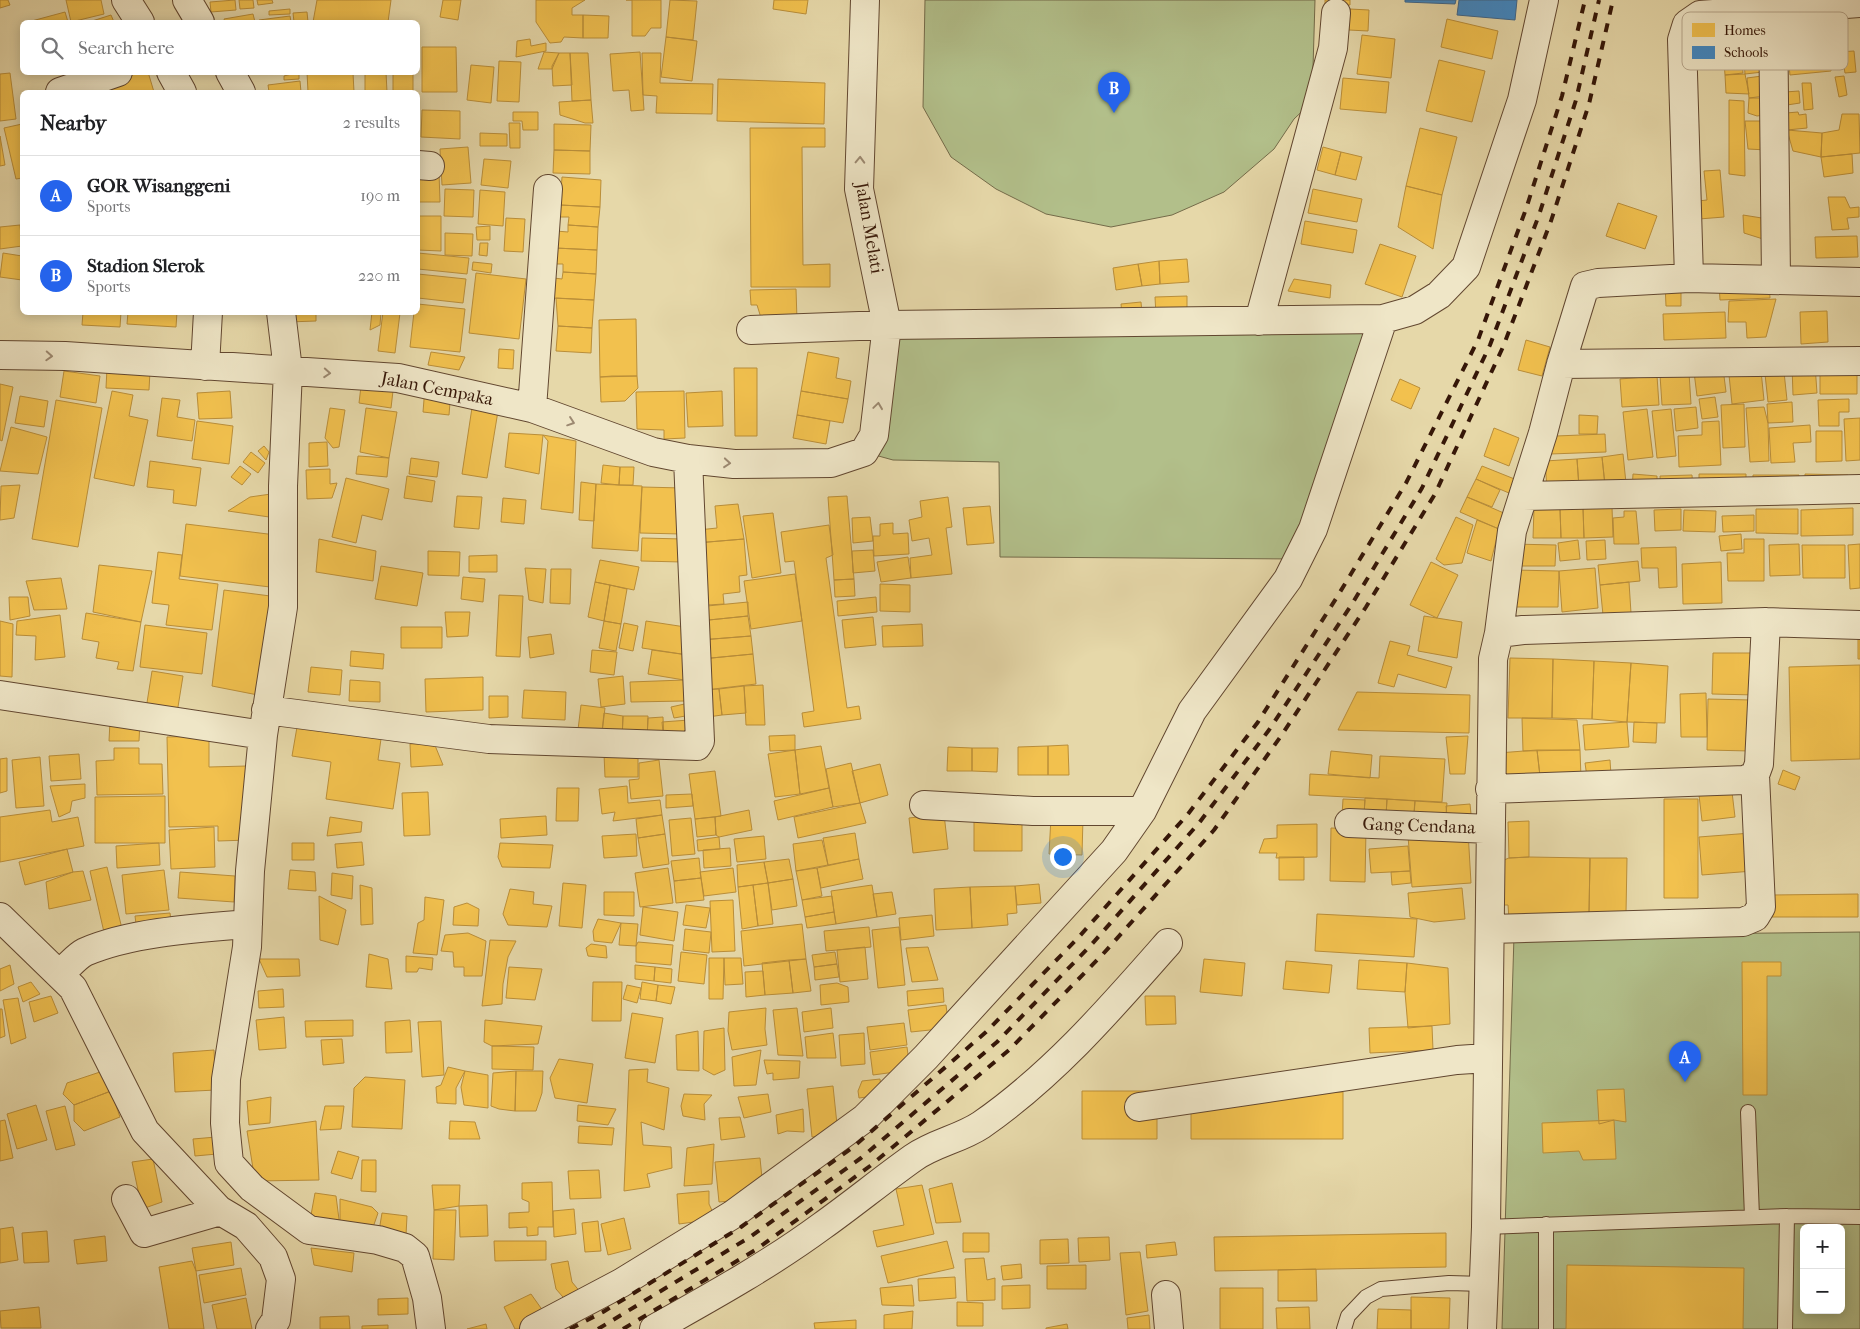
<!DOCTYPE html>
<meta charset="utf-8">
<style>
:root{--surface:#fff;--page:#f6f6f6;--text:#202124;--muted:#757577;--line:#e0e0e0;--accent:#2563eb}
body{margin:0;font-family:"IM FELL French Canon",serif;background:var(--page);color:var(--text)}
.controls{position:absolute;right:15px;bottom:15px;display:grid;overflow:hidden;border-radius:8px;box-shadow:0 2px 12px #0003}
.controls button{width:45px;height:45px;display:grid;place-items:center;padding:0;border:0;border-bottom:1px solid var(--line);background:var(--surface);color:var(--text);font:25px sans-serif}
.you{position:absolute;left:1062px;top:856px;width:18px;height:18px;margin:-12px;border:4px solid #fff;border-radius:50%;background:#1a73e8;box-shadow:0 0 0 8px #1a73e833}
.badge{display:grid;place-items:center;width:32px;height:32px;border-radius:50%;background:var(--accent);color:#fff;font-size:16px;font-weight:700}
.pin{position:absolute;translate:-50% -41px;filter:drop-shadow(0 1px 2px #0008)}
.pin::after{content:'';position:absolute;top:26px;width:18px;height:15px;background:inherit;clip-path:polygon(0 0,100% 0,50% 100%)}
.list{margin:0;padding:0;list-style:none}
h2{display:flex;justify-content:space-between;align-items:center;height:65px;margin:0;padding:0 20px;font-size:21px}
h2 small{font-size:16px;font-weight:400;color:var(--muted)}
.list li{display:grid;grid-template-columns:32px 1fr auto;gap:15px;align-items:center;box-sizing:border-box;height:80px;padding:0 20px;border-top:1px solid var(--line)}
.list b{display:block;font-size:19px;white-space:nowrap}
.list p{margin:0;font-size:16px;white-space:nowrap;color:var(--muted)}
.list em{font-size:16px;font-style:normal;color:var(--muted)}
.icon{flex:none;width:28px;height:28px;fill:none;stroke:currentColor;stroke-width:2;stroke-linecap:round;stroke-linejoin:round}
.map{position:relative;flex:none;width:1860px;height:1329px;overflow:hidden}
.search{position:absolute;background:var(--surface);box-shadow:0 2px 12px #0003;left:20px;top:20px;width:400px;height:55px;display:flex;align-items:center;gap:12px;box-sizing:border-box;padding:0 18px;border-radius:8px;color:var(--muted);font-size:19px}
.panel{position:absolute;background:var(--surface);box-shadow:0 2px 12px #0003;left:20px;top:90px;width:400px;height:225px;border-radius:8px}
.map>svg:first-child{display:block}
</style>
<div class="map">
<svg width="1860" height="1329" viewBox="0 0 1860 1329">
<rect width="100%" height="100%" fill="#e6d8a9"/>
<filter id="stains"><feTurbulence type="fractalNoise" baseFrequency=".004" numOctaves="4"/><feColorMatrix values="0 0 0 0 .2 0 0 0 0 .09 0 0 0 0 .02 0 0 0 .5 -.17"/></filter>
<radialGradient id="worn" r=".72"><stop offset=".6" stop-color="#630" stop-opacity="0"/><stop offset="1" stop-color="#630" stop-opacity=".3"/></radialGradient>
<path fill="#b2bf8a" stroke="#746b49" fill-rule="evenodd" d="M925,0H1315L1312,102L1294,119L1274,149L1224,192L1172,215L1111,227L1046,214L996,189L951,157L923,107Z
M1383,319L1299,559L1000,557L999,462L893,460L864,452L887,325Z
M1860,932V1329H1502L1514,936ZM1804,1228H1841V1310H1804Z"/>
<path fill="#f2c14e" stroke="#ba8e39" d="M0,0H8L10,5L0,8Z
M66,0H101L104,14L71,22Z
M235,0L236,10L211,12L210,2Z
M239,0H253L254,8L240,9Z
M257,0H272L273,3L258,5Z
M317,0H391L388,22H313Z
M443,0H461L458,20L440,17Z
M536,0H585L572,8V15H583V38L564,37L561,42L550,43L536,22Z
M626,0H661V28H651L645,36H632V0Z
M670,0L697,1L693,40L666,37Z
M774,0H808L806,14L773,9Z
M1325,0H1350V5L1325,6Z
M290,9V14L269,15V11Z
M1350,9L1369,10L1368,31L1349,30Z
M65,12L68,22H28Z
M307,12L308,22H294L293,13Z
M253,14L255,22H225L224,19Z
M111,15L114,22H89Z
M583,15L609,16L608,38H583Z
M290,16L291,22H259V20Z
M1447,19L1498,31L1492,59L1441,47Z
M1362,35L1395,39L1391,78L1357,74Z
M1739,35L1743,73L1725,75L1722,36Z
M666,37L697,41L692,81L661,77Z
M530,39L531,46L546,43V51L516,57L517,41Z
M1760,46L1763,72L1745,74L1743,48Z
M422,47H456L457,92H422Z
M1854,51L1856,72L1845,73L1844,67L1831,69V71L1790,75L1788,57L1813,55V58L1839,56L1838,52Z
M544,52L559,53L552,69H538Z
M640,52L644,110L631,111L629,90L613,91L610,54Z
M559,53H570L572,85L553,86L552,66Z
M570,53H588L591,100L572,101Z
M642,53H661L660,83L713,84L712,114L656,113L657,96L643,95Z
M1439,60L1485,71L1472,122L1426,111Z
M499,61L521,62L519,102L497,101Z
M471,65L494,67L491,103L467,100Z
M135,72H148L154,92H109L107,86L125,75Z
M299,72V79L284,80V76Z
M307,72L353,73L354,92H308Z
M365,72H386L387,92H365Z
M393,72H413V92H393Z
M10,73L16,119L0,121V74Z
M1745,74L1749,94L1726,93L1725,75Z
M1762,76L1765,96L1749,98L1747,78Z
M1844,76L1847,95L1839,97L1835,77Z
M1343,78L1389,82L1386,113L1340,109Z
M718,79L825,83L824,124L717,121Z
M300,81L301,92H269L268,85Z
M1802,83H1811L1813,109L1804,110Z
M1799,91L1800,103L1787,105L1785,92Z
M1749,98H1770L1771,114L1757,116L1748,113Z
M591,100L593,123H585L560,115L559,102Z
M1729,100L1744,101L1745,176L1729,174Z
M422,110L460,111V139L421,137Z
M513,112H538V130H523L522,121H513Z
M1798,112L1799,115L1806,114L1807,128L1787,130L1786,113Z
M1842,114H1859L1860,153L1821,157L1822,133L1839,130Z
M1745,121H1767V150L1748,149Z
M509,123H520V148H510Z
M22,124V178L16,179L4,128Z
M554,124L591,125L590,151L554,150Z
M750,128H825V147H802L803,265L830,264V287H751Z
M1420,128L1457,137L1442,195L1406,186Z
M1787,130L1822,133L1821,157L1793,151Z
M480,133L507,134V146H480Z
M0,136L5,165L0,166Z
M468,147L471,183L442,185L440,149Z
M1323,147L1341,152L1335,175L1317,170Z
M554,150L590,151V174L553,173Z
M1341,152L1362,157L1356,180L1335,175Z
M1852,154L1853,173L1824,177L1821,157Z
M484,159L511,161L508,188L481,185Z
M1720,170L1724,217L1699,219L1698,201L1707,200L1704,171Z
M439,172L440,202H418V173Z
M562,177L601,180L600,207L560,205Z
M1406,186L1442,195L1433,249L1398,227Z
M445,189L474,190L473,217L444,216Z
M1313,189L1362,199L1357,222L1308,213Z
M480,190L505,192L503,226L478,224Z
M1828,197H1845L1850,208L1859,207V217L1847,218L1849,229L1832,230Z
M1618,203L1657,216L1645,249L1606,236Z
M560,205L600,207L598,227L568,225L569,217H559Z
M1743,215L1768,219L1763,239L1744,233Z
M418,216H441V251L418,250Z
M506,218L525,219L523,252L504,251Z
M1305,221L1357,230L1353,253L1301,244Z
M20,225L22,246L0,249V227Z
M568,225L598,227L597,250L555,248L556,231L568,232Z
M490,226V240H477L476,227Z
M445,233L473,234L472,256L445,255Z
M1857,236L1858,257L1816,258L1815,237Z
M480,243H488L487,256L479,255Z
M1380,244L1416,256L1402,297L1365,284Z
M555,248L597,250L596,274L563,272V264H554Z
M3,253L22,256V280L0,277Z
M418,253L469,258L467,274L418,269Z
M1187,259L1189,282L1160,284L1159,261Z
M1159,261L1160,284L1142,286L1138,264Z
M473,262L492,264L491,273L472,270Z
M1138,264L1142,286L1116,290L1113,268Z
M563,272L596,274L594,300L552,298L554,278L562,279Z
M476,273L526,279L519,339L469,333Z
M418,274L466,279L463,303L418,298Z
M1294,279L1331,285L1330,298L1288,291Z
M1769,282L1770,298L1720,300L1719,284Z
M1681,283V306H1666L1665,284Z
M796,289L797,320L762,321L757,305H751L750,290Z
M1187,296V315L1156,316L1155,297Z
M556,298L594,300L592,328L558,326Z
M1776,299L1766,337L1747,338L1746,322H1728L1729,301Z
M1141,302L1142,313L1122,315L1121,304Z
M418,304L465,309L460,352L410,347L414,312H418Z
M1827,311L1828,342L1801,344L1800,312Z
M83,312H121L120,327L82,325Z
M128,312H177L176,327L127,324Z
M288,312H316V321L288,322Z
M372,312H381L380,325L370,330Z
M383,312L400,313L395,353L378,351Z
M1725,312L1726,338L1664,340L1663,314Z
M636,319L637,376L600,377L599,320Z
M558,326L592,328L591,353L556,351Z
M1526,340L1550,347L1542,376L1518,370Z
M499,349L514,350L513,369L498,368Z
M431,352L465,357L459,370L428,365Z
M808,352L839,358L836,378L851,381L848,399L801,391Z
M1815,365L1817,393L1793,395L1792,366Z
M1857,365V394H1820V366Z
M107,368L150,371L149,390L106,388Z
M734,368H757V436H735Z
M1723,368L1726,392L1697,396L1694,372Z
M64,371L100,376L96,403L60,397Z
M1761,371L1764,400L1732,404L1729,375Z
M1784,372L1787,400L1768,402L1765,374Z
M1689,373L1691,404L1662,405L1660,375Z
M612,376H637L638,388L625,401L601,402L600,377Z
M1657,376L1659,405L1622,407L1620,379Z
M362,378L375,389L393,391L391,408L359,403Z
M1400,379L1420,388L1411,409L1391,400Z
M0,384L13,387L2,441L0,440Z
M425,387L451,390L449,415L423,412Z
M112,391L133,395L129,416L148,420L134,486L94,478Z
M230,391L232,418L199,419L197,393Z
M684,391L685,438L664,439V430L637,429L636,392Z
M722,391L723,426L688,427L686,393Z
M801,391L848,399L843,423L797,415Z
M20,396L48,401L44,427L15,423Z
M1715,397L1718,417L1702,419L1699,399Z
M162,398L180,400L177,417L195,420L192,441L157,436Z
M1849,399V412H1839V426H1819L1818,400Z
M56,400L102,408L78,547L32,539Z
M473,401L499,405L487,478L462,474Z
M1792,402L1793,422L1768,423L1767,404Z
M1744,404L1745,447L1723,448L1721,405Z
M1696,407L1698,428L1676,431L1674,409Z
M1764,407L1768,423L1769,461L1750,462L1746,408Z
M330,408L345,410L339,447L333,448L325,438Z
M366,408L397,412L389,458L360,452Z
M1647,409L1653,457L1628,460L1623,412Z
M1671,409L1676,456L1657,458L1652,411Z
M797,415L830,421L826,444L793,438Z
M1579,415L1598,416L1597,434H1579Z
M1860,418V460L1846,461L1844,419Z
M197,421L233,426L229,464L192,459Z
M1719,421L1721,465L1679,467L1678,436L1702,435V422Z
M1810,425L1811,442L1793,443L1795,462L1771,463L1769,428Z
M11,427L47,437L38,474L0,471Z
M1494,428L1519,438L1509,466L1484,456Z
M1816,431H1842V461L1816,462Z
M509,433L543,435L539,474L505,467Z
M1605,434L1606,452L1550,454L1556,436Z
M543,435L576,441L573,513L541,509L548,441Z
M327,442L328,466L309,467V443Z
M264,446L269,452L266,460L258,451Z
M251,452L265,463L258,473L243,462Z
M1623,454L1626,483L1605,485L1602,457Z
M358,456L389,458L387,477L356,474Z
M1602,457L1605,485L1579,487L1577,459Z
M411,458L439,462L437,477L409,474Z
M1577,459L1579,487L1547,489L1545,461Z
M150,461L201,468L196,506L173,503L174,490L147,487Z
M603,465L620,467L619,485L601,483Z
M240,466L251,474L242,485L231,477Z
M1482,466L1522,482L1516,496L1476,479Z
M620,467H634L633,485H619Z
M330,469V484L337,483L332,498L307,499L306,470Z
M1633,474L1657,476V491L1632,490Z
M1699,474H1746V488H1699Z
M1805,474L1848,475V486H1805Z
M1692,475L1693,490L1661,491L1660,476Z
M1753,475H1799V488H1753Z
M407,476L435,481L432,502L404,498Z
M346,478L389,489L382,520L362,515L356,543L332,537Z
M1476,479L1500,490L1492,507L1467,497Z
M581,482L596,484L594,521L579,520Z
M596,484L642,486L638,551L592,548Z
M20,485L14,518L0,520L1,486Z
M642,487L683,488L681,534L640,533Z
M278,493L276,518L228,511L250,497Z
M457,496L482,497L479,529L454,527Z
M847,496L854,579L834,580L828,497Z
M948,497L952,527L946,528L952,574L911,578L910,558L932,555L929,538L912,541L909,520L922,517L920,501Z
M1467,497L1506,514L1499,529L1460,512Z
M503,498L526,500L524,524L501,522Z
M738,504L744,539L696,543L698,530L717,528L715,506Z
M990,506L994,543L967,545L963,508Z
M1612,507L1613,537L1584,538L1583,508Z
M1583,508L1584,538H1561L1560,509Z
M1853,508V535L1801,536V510Z
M1534,509H1560L1561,538H1533Z
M1681,509V530L1655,531L1654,510Z
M1756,509H1798V534L1756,533Z
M1684,510L1716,511L1715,532L1683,531Z
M1624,511H1636L1639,544H1614L1613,518L1624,517Z
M773,513L781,573L752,578L743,516Z
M1754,515V531L1723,532L1722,516Z
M870,517L873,541L853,543L852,518Z
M1456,517L1473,525L1462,563L1444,565L1436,559Z
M1477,520L1499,529L1491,561L1467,553Z
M893,523V534L908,533L909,554L874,556L873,536H880V524Z
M186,524L276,535L270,587L180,576Z
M829,525L833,555L826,558L847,708L859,706L861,719L804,727L802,713L814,711L794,561L785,562L781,532Z
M1741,534L1742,549L1721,551L1719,536Z
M642,538L683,539L682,562L641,561Z
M319,539L376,551L373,581L316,572Z
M744,539L747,575L739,576L740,592L723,594L724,604L708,605L696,543Z
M1744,539H1764V581H1728L1727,553H1744Z
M1578,540L1580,559L1560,561L1558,543Z
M1605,540L1606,559L1587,560L1586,541Z
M1512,544L1556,545L1555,566H1511Z
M1799,544L1800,575L1770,576L1769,545Z
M1860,544V588L1850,589L1848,545Z
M1802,545H1845V578H1803Z
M1676,547L1677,587L1659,588L1658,568H1642L1641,548Z
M873,550L875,571L853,573L852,551Z
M428,551L460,552L459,576L428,575Z
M158,552L182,555L179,579L218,584L212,630L166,625L169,605L152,603Z
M497,555V572H469V556Z
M908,557L911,578L881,582L877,562Z
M600,560L639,567L634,590L595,582Z
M1638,561L1640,581L1600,585L1598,565Z
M1431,562L1458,575L1437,618L1410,605Z
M1721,562L1722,603L1683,604L1682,564Z
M99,565L152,571L141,622L93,612Z
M381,566L423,573L417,606L375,599Z
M525,568L546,569L543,603L529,600Z
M1595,568L1598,608L1562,612L1559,571Z
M551,569H571L570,604L550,603Z
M1513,570L1559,571L1558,607H1513Z
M795,574L802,621L751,629L744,581Z
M463,577L485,579L483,602L461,599Z
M61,578L67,609L34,610L26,581Z
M854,579L855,596L835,597L834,580Z
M595,582L610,585L604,621L588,617Z
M1629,582L1631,613L1603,615L1600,585Z
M880,584L910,585V612L880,611Z
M610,585L627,589L621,624L604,621Z
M224,590L278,597L263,696L212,686Z
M499,595L523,596L520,657L496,656Z
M9,597H28L30,616L10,620Z
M876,597L877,612L838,616L837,601Z
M748,602V616L699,621L697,607Z
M445,612H470L468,636L447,637Z
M86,613L141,622L133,671L117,669L119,662L96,658L99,642L82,639Z
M60,615L65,657L35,660L36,636L16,635L17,621Z
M748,616L751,636L700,640L699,621Z
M1424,616L1462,622L1457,658L1418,651Z
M873,617L876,645L845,648L842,620Z
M0,621L13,624L12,677L0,676Z
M604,621L621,624L616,651L599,648Z
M646,621L692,628L688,655L642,648Z
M624,623L638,626L633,651L619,648Z
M922,624L923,646L883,647L882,626Z
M145,625L207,633L202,674L140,667Z
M401,627H442V648H401Z
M551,634L554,654L530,658L528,637Z
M751,636L753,654L701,659L700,640Z
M1858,638H1860V659H1858Z
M1390,641L1410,646L1407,655L1452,667L1446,688L1398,674L1394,687L1378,683Z
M592,650L617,652L614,675L590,672Z
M652,650L688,655L684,680L648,674Z
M351,651L384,654L383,669L350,666Z
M1713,653H1758L1757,695L1712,694Z
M753,654L756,684L705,690L701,659Z
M1510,658L1553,659L1552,718H1508Z
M1553,659L1594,661L1592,719L1552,718Z
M1594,661L1631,663L1627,722L1592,719Z
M1631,663L1668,666L1665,723L1627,722Z
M1860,665V759L1791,761L1789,667Z
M311,667L342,670L340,695L308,692Z
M152,671L183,676L177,713L146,709Z
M623,676L625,704L601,707L598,679Z
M483,677V710L426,712L425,679Z
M350,680L380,682V702L349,701Z
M684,680L685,701L631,702L630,682Z
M763,685L765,725H746L744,686Z
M744,686L746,713L722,715L719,689Z
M719,689L722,715L708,717L705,690Z
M524,690L566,692L565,720L522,718Z
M1357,692L1470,695L1469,733L1338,730Z
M1706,693L1707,737H1681L1680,694Z
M489,696H508V717L489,718Z
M1708,699L1751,700L1750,751L1707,750Z
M689,703L691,715L674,718L671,707Z
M581,705L605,708L601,741L577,738Z
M604,713L623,716L622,740L601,741Z
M623,716H648L647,741L622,740Z
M663,717L664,743L647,741L648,718Z
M1522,718L1577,720L1580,750L1523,751Z
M689,720L690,741L664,743L662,722Z
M110,721H140L139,741H109Z
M1627,722L1629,747L1585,750L1583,725Z
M1634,722L1657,723L1656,743L1633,742Z
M297,727L381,739L378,760L400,763L393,809L326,799L331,762L292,756Z
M795,735V750L770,751L769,736Z
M209,736V767L247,766L249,840L218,841V826L169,827L167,737Z
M1468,736L1465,774H1450L1446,737Z
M434,743L443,765L411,767L410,744Z
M1068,745L1069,775H1048V746Z
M821,746L829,788L800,794L795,750Z
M1048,746V775H1018V747Z
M948,747L972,748V771H947Z
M114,748H139V764H162L163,794L97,795L96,761L114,760Z
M972,748H998L997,772L972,771Z
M795,750L800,794L775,797L768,754Z
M1537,750L1540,776L1500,780L1498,753Z
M1537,750H1580L1581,778L1540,776Z
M1331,751L1372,755L1370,778L1328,774Z
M79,754L81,779L51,781L49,756Z
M604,754H638V777H605Z
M1380,756L1445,759L1442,802L1309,795L1310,774L1379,778Z
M40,757L44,806L16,808L12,760Z
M7,758V791L0,793V759Z
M659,760L663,796L631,799L629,780L639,779V763Z
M1610,760L1611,775L1587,777L1585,763Z
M851,763L860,803L833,807L826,769Z
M880,764L888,795L860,803L852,771Z
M1783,770L1800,777L1795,790L1778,784Z
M715,771L721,816L695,819L689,774Z
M85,784V798L72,801L70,812L59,817L50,786Z
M627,786L628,803L660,800L662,815L613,821L615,812L602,814L599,789Z
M557,788H579L578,821H556Z
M829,788L833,807L778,820L774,801Z
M428,792L430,835L404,836L402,793Z
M1732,792L1735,817L1702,821L1699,795Z
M692,794L693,806L666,808V795Z
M165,796V843H95V797Z
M1365,798L1387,799L1386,816L1364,815Z
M1343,799L1365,800L1364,815H1342Z
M1387,799L1415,801L1414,817L1386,816Z
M1664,799H1698V898H1664Z
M1415,801L1447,803L1445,825L1413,822Z
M860,803L866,823L798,838L794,817Z
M1470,804L1472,824L1448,826L1446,806Z
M50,810L52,822L78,817L84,846L0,862V817Z
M749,810L752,830L719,837L716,835L715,817Z
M944,814L948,849L913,853L909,818Z
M662,815L665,834L638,838L636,819Z
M974,815L1022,816V851H974Z
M546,816L547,835L501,838L500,819Z
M330,817L362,822L361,832L327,836Z
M715,817L716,835L697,837L695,819Z
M1051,817L1083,818L1082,855L1049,854Z
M691,818L695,854L672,856L669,820Z
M1529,821V857L1509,858L1508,822Z
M1317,824V857L1276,858L1277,853H1259L1264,839L1277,838V825Z
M214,827L215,867L171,869L169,830Z
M1331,828L1366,829L1365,882L1330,881Z
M1468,831L1471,883L1412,887L1408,836Z
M855,833L859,859L828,865L823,838Z
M1751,833L1753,871L1702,875L1699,837Z
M636,834L637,856L604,858L602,836Z
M665,834L669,864L643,868L638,838Z
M764,836L766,859L737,862L734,839Z
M719,837L720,849L698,851L697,840Z
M822,840L828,865L796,871L793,844Z
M362,842L364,865L337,868L335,844Z
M159,843L160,865L117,868L116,846Z
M292,843H314V860H292Z
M500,843L553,845L550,868L502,867L498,857Z
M1408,846L1410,871L1371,873L1369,849Z
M730,848L731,866L704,868L703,850Z
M67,849L73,872L25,885L19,862Z
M1279,857H1304V880H1279Z
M1529,857L1590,858L1589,913L1509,919L1508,905H1496V863L1509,858Z
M699,858L701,878L674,881L671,861Z
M1590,858H1627L1626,913H1589Z
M789,859L793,879L768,883L764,862Z
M859,859L863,879L821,888L817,868Z
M764,862L768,883L738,887L737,865Z
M107,867L124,937L106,941L90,871Z
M668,868L673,903L640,907L635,873Z
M733,868L736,892L704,896L700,872Z
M817,868L822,896L802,900L796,871Z
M164,870L169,910L126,914L122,875Z
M290,870L315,872L316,891L288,889Z
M83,871L91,900L49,909L46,882L73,872Z
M1410,871L1411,883L1392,885L1391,872Z
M180,872L235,876L234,902L178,898Z
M332,873L353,876L352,899L331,895Z
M701,878L704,900L676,903L674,881Z
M793,879L797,906L772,910L768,883Z
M563,883L586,885L582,928L559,926Z
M768,883L773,924L758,926L753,885Z
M1039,884L1041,903L1017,905L1015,886Z
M360,885L372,888L373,924L361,925Z
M753,885L758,926L742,929L738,887Z
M872,885L877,917L836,924L831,891Z
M1015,886L1017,913L1007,914L1008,925L972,928L970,887Z
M970,887L972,928L936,930L934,889Z
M1462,888L1465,919L1434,922L1410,917L1408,893Z
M510,889L534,892L533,904L552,906L547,927L508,925L503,914Z
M604,892H634V916L604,915Z
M892,892L896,914L877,917L873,894Z
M1858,894V917H1772V895Z
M319,896L346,910L338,945L320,940Z
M832,896L834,912L805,917L802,900Z
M425,897L444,900L437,955L413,953L418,923L424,920Z
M733,900L735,951L712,952L710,901Z
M467,903L479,909L478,926L453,925L454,907Z
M686,905L710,908L706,928L683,925Z
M643,907L678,912L674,941L640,935Z
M834,912L836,924L807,928L805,917Z
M170,913L172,928L137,932L135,916Z
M1317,914L1417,919L1414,957L1315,951Z
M932,915L934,936L901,940L899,918Z
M598,919L621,923L612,943L594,941L593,931Z
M621,923L638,924L636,946L619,945Z
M802,924L806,959L744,966L741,931Z
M869,927L871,947L826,951L824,931Z
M899,927L905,985L878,988L872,930Z
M685,929L711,932L709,953L683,950Z
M468,933L486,941L482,976H464V967H454L453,952L441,951L445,935Z
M490,940L516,941L508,957L503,984L502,1004L482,1006Z
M638,942L673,945L671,965L636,962V946Z
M591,944L606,946L607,958L588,956L586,948Z
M865,947L868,979L840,982L837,950Z
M928,947L938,980L912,982L906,948Z
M681,952L707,955L704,984L678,981Z
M835,952L837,964L814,967L812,955Z
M369,954L388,959L392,989L366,987Z
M406,956L433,958L432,970L419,968L417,972H406Z
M709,958H724L723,999H709Z
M724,958H741L743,984L725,985Z
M259,959H299L300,976L267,977Z
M806,959L811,991L793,993L789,960Z
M1204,959L1245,963L1242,996L1200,992Z
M789,960L793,993L765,995L762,963Z
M1359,960L1407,963L1405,992L1357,989Z
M1286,961L1332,965L1329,993L1283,989Z
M1742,962H1781V976H1767V1095H1743Z
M1407,963L1448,968L1450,1024L1408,1028L1405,992Z
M837,964L839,977L815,980L814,967Z
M10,965L14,984L0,991V969Z
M635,965L655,967L654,981L635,979Z
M509,967L542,969L535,1000L506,998Z
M655,967L672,969L671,983L654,981Z
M763,971L765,995L746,997L745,972Z
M31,982L40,994L23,1002L18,987Z
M593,982H622L621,1021H592Z
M642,982L658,985L656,1001L640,999Z
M837,983L848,987L849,1002L821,1005L820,985Z
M627,985L641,988L637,1003L623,999Z
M658,985L675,987L671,1004L656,1001Z
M943,988L944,1002L908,1006L907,991Z
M283,989L284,1007L259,1008L258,991Z
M51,996L58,1013L34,1022L29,1002Z
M1145,996H1175L1176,1024L1146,1025Z
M18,998L26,1038L11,1044L3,1000Z
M946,1005L949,1028L911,1032L908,1010Z
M766,1008L765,1029L767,1045L732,1050L728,1031L729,1012Z
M797,1008L803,1056L778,1055L773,1010Z
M831,1008L833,1028L804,1032L802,1012Z
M0,1009H2L5,1036L0,1038Z
M632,1013L663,1018L655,1063L625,1058Z
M284,1017L286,1048L259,1050L256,1020Z
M353,1020V1036L306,1037L305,1021Z
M410,1020L412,1052L386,1053L385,1022Z
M485,1020L542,1026L538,1044L492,1046L484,1042Z
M441,1021L444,1075L422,1077L418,1022Z
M904,1023L907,1045L870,1050L867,1027Z
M1432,1026L1433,1050L1370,1053L1369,1028Z
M724,1028L725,1070L714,1075L703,1069L704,1031Z
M698,1031L699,1071L677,1070L676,1035Z
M833,1033L836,1058H807L805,1037Z
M864,1033L865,1064L841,1066L839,1035Z
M342,1039L344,1063L323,1065L321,1040Z
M492,1046L534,1047L533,1070L492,1069Z
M907,1047L910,1070L873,1075L870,1052Z
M214,1050L216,1090L175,1092L173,1053Z
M761,1050L756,1085L734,1086L732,1057Z
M559,1059L593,1064L587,1103L555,1098L550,1078Z
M764,1060L800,1061L799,1078L773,1080V1073L767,1074Z
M448,1067L465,1071L456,1088V1104L437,1103L436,1087L441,1085Z
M648,1069L647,1082L669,1088L664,1130L641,1122L643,1145L671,1147L672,1168L647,1174L650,1187L624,1191L629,1070Z
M103,1071L111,1091L74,1105L63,1094L67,1083Z
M465,1071L488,1075V1108L464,1105L461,1087Z
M516,1071L515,1111L499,1109L491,1106L493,1073Z
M516,1071H543L542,1093L536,1111H515Z
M365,1077L405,1080L402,1129L352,1127L354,1088Z
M880,1079L882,1095L859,1098L858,1091L862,1081Z
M833,1086L838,1134L812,1137L807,1089Z
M1624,1089L1626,1122L1614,1120L1599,1124L1597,1090Z
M111,1091L120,1117L84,1131L74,1121V1105Z
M1082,1091H1157V1139H1082Z
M1191,1092H1343V1139H1191Z
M684,1094L712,1095L704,1104L705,1120L683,1116L681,1106Z
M768,1094L771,1112L744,1118L738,1097Z
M271,1097L270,1123L249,1125L247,1101Z
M36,1105L47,1140L17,1149L7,1114Z
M578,1105L616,1109L608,1125L577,1121Z
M65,1106L75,1145L56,1150L46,1111Z
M325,1106H344L341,1129L320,1130Z
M803,1109L804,1132L787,1131L778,1134L776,1115Z
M740,1117L745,1137L721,1140L719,1118Z
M5,1120L13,1158L0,1161V1121Z
M1614,1120L1616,1159L1583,1160L1579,1151L1543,1153L1542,1123Z
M316,1121L319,1180L255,1181L247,1131Z
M450,1121L475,1122L480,1139H449Z
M579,1126L614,1128L612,1145L578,1143Z
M216,1137L217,1154L195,1156L193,1139Z
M714,1144L712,1184L684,1186L687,1148Z
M338,1151L359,1157L352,1179L331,1173Z
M760,1158L763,1188L740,1191L741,1200L719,1202L715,1162Z
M153,1159L162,1202L142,1209L132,1162Z
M362,1160H376V1192L361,1191Z
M599,1170L601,1198L570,1199L568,1171Z
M552,1182L553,1227H538V1235L527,1236V1227L509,1228V1213L529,1212V1202L522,1199V1183Z
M952,1183L961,1222L936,1223L929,1189Z
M432,1185H460L459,1206L434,1210Z
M922,1185L934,1234L877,1247L873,1231L904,1225L896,1189Z
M709,1191V1204L716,1219L679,1224L677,1194Z
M315,1193L336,1196L340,1227L311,1215Z
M340,1199L372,1207L378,1213L371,1233L340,1227Z
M487,1205L488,1236L460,1237L459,1206Z
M574,1209L576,1234L554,1237L553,1211Z
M434,1210H456L454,1260L433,1259Z
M382,1213L407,1216L406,1235L379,1231Z
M624,1218L631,1249L608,1255L601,1224Z
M598,1221L601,1251L585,1252L582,1223Z
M13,1227L18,1260L0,1263V1229Z
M47,1231L49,1262L24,1263L22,1233Z
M963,1233H989V1252H963Z
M1446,1233V1267L1215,1271L1214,1237Z
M105,1236L107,1261L77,1264L74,1240Z
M1109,1237L1110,1260L1079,1262L1078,1238Z
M1068,1239L1069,1263L1040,1264V1240Z
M494,1241H546V1260L495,1261Z
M947,1241L954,1268L888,1283L881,1256Z
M231,1242L234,1265L196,1271L192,1248Z
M1175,1242L1177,1255L1147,1258L1146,1245Z
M311,1248L354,1253L352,1272L314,1265Z
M1140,1252L1148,1311L1126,1315L1120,1253Z
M984,1258L987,1280L995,1278V1300L967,1301L965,1259Z
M192,1261L196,1271L204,1329H169L159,1267Z
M568,1261L572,1282L586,1299L569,1304L556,1289L551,1264Z
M1021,1264L1022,1278L1003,1280L1001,1266Z
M1086,1265V1289H1047V1266Z
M1567,1265L1744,1268L1743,1329H1566Z
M241,1268L246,1295L204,1303L199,1275Z
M1316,1269L1317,1301H1278V1270Z
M955,1277L956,1298L919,1301L918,1279Z
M912,1285L914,1306L882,1305L880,1288Z
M1030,1285V1308L1002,1309V1286Z
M1220,1288H1263V1329H1220Z
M531,1294L548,1318L524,1329H515L504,1307Z
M1411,1297L1450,1298L1449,1329H1411Z
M246,1298L252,1329H217L212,1305Z
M408,1298V1314L378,1315V1299Z
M957,1302L983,1303V1326H957Z
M39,1307L41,1328H1L0,1311Z
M1309,1307L1310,1329H1277L1276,1308Z
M1378,1309L1411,1310V1329H1377Z
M913,1311L912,1329H884V1315Z
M1149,1315L1150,1329H1128L1127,1318Z
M349,1316L350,1329H320V1317Z
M856,1320V1329H815L814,1323Z
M486,1324L487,1329H467Z
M1067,1324L1068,1329H1046V1328Z
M388,1325V1329H362V1326Z"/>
<path fill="#3f88c5" stroke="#3c668c" d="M1405,0H1456L1455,4L1405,2Z
M1459,0H1517L1515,20L1457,15Z"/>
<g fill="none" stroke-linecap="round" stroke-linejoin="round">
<g stroke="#624730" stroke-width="16">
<path id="service" d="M1748,1112L1752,1217
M1546,1224V1329
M1486,1227L1787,1216L1860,1217
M1344,1329L1348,1316L1366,1297L1381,1289L1449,1283L1484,1284
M1785,1329L1787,1216"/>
</g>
<g stroke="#624730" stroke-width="30">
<path id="minor" d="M126,0L140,22
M187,0L200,22
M1773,10L1776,280
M171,72L182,92
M230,72L241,92
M60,92L118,72
M418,165L430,166
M1689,278L1682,40L1687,24L1700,15L1860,3
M281,312L288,370L283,486V607L263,735L250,871L247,947L226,1079L225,1123L229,1163L252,1188L309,1230L378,1240L405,1248L415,1256L427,1298L431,1329
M1259,321L1333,48L1336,13
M751,330L887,325L1383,319L1415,310L1439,295L1466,267L1522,100L1544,0
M0,355L65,356L398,378L532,408L653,452L688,459L734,464L831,463L864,452L874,435L887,325L859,189L865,0
M1561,364L1860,361
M205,366L208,312
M532,408L548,189
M1524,496L1860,489
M1499,633L1523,630L1766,622L1860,625
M0,695L263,735
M266,710L489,739L697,746L700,741L688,459
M1490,789L1745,780L1755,775L1759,764L1766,622
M924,805L1033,811H1142
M1349,823L1490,829
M0,917L73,988L145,1131L219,1210L246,1226L273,1257L281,1279L276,1320L270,1329
M1491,929L1743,922L1755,917L1761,907L1755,775
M59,974C68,968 75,957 85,952C131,932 198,928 248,924
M1139,1107L1457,1060L1487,1058
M126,1199L144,1233L220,1211
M1166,1295L1169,1329
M534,1329L621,1283L732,1215L865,1118L926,1057L1114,851L1142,811L1192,711L1288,579L1313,529L1383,319
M654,1329C711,1297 769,1265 822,1226C853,1204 882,1180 913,1158C934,1143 960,1139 981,1125C1053,1075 1110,1009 1168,943
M1482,1329L1486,1227L1493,659L1499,633L1512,531L1543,433L1561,364L1585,286L1598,283L1689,278L1860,282"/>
</g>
<use href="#service" stroke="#efe6c7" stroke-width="14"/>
<use href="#minor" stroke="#efe6c7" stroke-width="28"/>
<path stroke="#361708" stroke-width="4" stroke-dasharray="9 9" stroke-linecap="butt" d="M570,1329L603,1312L741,1227L852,1148L986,1032L1078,938L1188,814L1258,722L1337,597L1406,483L1478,340L1526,209L1562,96L1585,0
M598,1329L750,1237L861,1158L997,1042L1091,945L1199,823L1269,730L1352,604L1422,488L1490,345L1539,215L1576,100L1599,0
M623,1329L757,1249L870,1166L1009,1050L1103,954L1214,830L1281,736L1366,607L1435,494L1503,347L1551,221L1589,104L1613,0"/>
</g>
<defs><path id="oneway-chevron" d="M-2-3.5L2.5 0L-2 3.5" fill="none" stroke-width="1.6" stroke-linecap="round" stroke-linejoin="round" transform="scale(1.25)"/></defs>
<g stroke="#9c8971">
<use href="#oneway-chevron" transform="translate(860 160) rotate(-88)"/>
<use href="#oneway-chevron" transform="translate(49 356) rotate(3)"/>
<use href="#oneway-chevron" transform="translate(327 373) rotate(4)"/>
<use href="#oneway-chevron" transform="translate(878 406) rotate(-82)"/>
<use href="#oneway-chevron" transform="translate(571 422) rotate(19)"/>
<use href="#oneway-chevron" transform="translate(727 463) rotate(5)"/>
</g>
<g text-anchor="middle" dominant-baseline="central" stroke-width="5" stroke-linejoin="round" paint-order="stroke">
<g font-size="18" fill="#361708" stroke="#efe6c7">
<text transform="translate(869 228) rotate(80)">Jalan Melati</text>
<text transform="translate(437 389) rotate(11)">Jalan Cempaka</text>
<text transform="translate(1419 826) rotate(2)">Gang Cendana</text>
</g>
</g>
<rect x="1682" y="12" width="166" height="58" rx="8" fill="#efe6c7" stroke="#b8a88e" stroke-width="1"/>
<rect x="1692" y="23" width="23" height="14" fill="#f2c14e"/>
<rect x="1692" y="46" width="23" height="13" fill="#3f88c5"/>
<g font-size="14" fill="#361708">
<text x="1724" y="35">Homes</text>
<text x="1724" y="57">Schools</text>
</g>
<rect width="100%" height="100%" filter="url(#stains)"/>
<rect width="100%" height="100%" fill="url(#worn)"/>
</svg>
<div class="controls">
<button>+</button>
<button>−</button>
</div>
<div class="you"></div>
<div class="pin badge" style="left:1685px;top:1082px">A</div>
<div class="pin badge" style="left:1114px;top:113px">B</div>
<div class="search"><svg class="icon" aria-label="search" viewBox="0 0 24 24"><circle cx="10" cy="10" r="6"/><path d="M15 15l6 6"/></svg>Search here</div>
<section class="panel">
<h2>Nearby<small>2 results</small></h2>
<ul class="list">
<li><span class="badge">A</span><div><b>GOR Wisanggeni</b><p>Sports</p></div><em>190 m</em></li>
<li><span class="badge">B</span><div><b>Stadion Slerok</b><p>Sports</p></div><em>220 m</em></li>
</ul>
</section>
</div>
